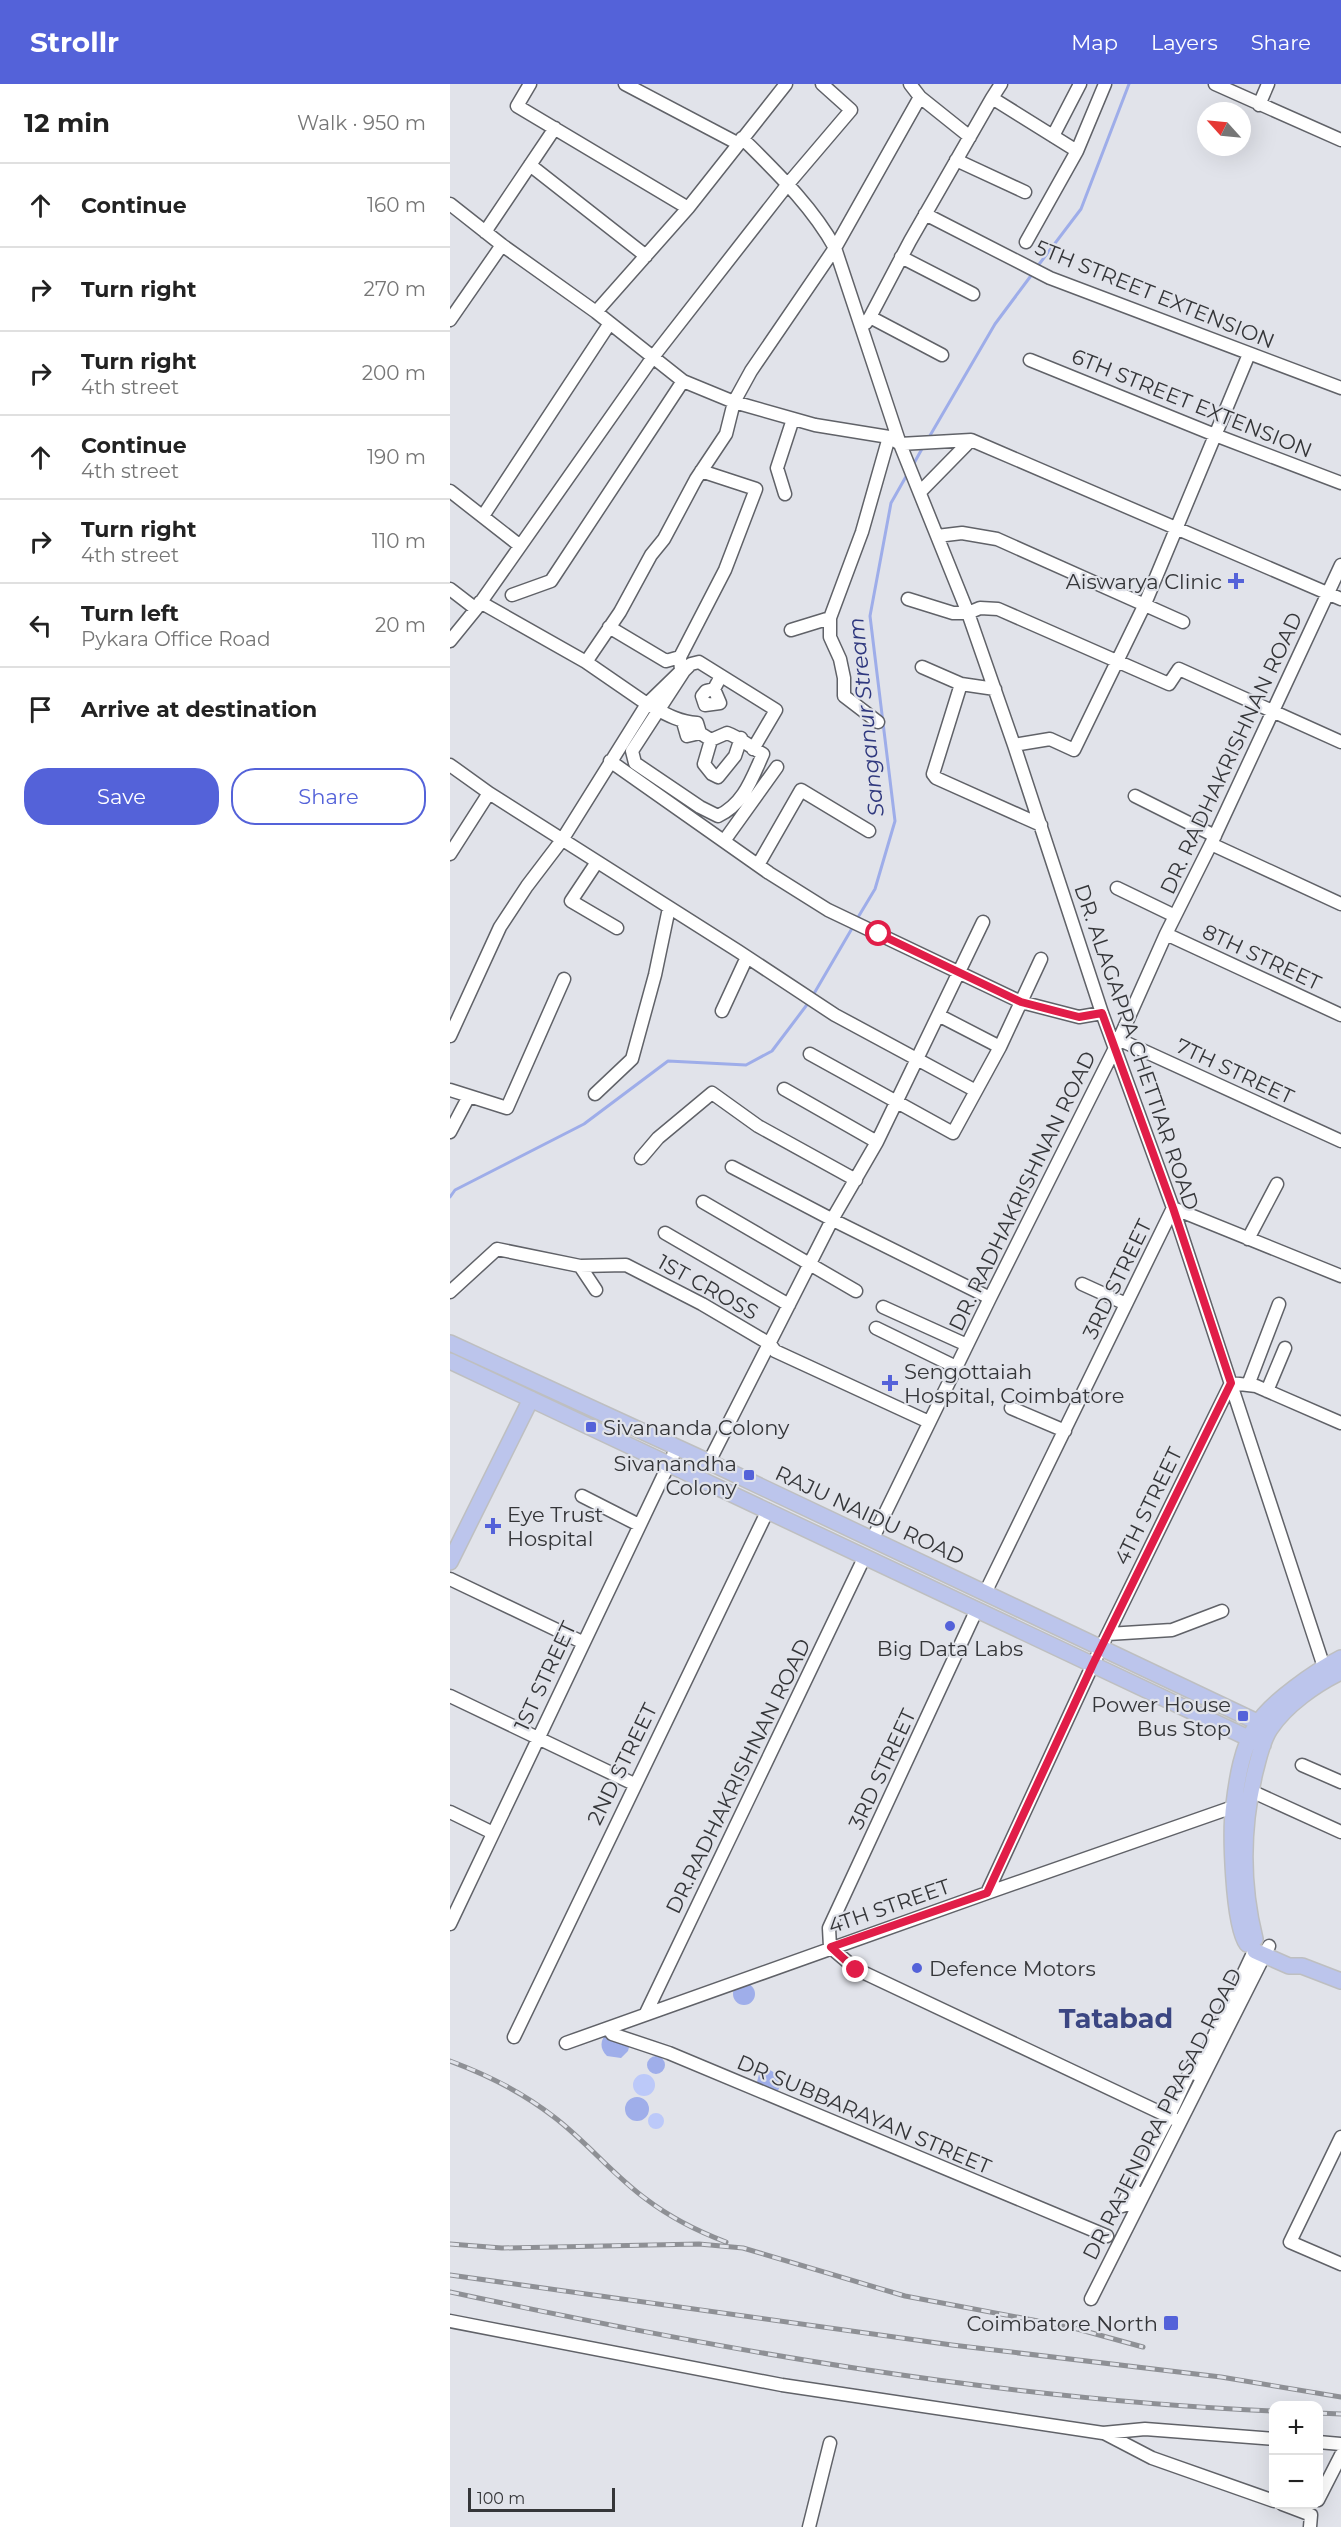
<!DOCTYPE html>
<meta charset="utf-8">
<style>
:root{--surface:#fff;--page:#f6f6f6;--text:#222;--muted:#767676;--line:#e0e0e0;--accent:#5462d9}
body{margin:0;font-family:Montserrat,sans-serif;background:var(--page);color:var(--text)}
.controls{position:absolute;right:18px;bottom:18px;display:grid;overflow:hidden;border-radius:12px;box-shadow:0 6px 24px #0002}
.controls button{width:54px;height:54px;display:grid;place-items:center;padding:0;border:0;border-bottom:2px solid var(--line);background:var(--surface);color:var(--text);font:30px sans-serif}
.compass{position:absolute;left:747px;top:18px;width:54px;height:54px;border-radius:50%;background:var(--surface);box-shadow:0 6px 24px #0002;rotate:297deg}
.scale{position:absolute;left:18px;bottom:15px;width:147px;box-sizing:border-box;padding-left:6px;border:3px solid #353639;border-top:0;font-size:16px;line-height:21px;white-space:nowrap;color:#353639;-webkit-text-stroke:4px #e1e3ea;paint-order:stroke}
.stop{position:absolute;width:18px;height:18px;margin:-14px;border:4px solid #e11d48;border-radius:50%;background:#fff}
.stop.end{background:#e11d48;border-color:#fff;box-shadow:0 2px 6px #0008}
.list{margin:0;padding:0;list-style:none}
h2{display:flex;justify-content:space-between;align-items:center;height:78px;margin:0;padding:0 24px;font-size:26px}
h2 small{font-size:20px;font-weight:400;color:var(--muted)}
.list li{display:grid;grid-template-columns:39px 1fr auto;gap:18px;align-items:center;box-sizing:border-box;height:84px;padding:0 24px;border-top:2px solid var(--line)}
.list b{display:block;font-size:22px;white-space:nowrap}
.list p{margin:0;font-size:20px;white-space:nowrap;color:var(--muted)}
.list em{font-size:20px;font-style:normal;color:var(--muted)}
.actions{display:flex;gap:12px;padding:18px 24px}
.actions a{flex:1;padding:14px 0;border:2px solid var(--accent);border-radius:24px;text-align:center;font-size:21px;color:var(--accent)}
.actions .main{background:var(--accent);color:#fff}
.icon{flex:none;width:33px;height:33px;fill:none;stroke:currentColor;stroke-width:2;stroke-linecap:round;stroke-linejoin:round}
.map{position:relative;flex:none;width:891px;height:2443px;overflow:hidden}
header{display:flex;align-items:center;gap:36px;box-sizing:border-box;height:84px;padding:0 30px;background:var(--accent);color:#fff}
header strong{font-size:28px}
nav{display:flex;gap:33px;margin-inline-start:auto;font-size:21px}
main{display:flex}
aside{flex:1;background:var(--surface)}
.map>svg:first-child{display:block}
</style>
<header>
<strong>Strollr</strong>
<nav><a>Map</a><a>Layers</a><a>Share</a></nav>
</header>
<main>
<aside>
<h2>12 min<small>Walk · 950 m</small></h2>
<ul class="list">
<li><svg class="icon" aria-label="ahead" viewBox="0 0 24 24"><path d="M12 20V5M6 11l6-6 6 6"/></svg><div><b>Continue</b></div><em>160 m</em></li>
<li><svg class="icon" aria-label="right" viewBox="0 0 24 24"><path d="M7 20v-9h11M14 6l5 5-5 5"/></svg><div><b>Turn right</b></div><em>270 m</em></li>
<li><svg class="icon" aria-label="right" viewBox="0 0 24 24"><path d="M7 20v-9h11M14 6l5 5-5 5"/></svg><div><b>Turn right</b><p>4th street</p></div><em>200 m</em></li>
<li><svg class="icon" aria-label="ahead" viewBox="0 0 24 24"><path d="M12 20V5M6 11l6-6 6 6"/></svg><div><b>Continue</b><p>4th street</p></div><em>190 m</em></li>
<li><svg class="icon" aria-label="right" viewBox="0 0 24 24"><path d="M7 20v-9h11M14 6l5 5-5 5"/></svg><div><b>Turn right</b><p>4th street</p></div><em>110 m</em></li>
<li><svg class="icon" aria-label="left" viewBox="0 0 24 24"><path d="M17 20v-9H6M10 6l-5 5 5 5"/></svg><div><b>Turn left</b><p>Pykara Office Road</p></div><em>20 m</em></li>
<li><svg class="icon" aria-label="arrive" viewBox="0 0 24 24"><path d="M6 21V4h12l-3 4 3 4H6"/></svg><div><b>Arrive at destination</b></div></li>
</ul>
<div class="actions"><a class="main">Save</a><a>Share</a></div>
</aside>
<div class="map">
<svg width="891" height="2443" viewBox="0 0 891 2443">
<rect width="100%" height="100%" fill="#e1e3ea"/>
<path fill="#bcc9f9" d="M183 2001a11 11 0 1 1 22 0a11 11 0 1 1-22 0Z
M198 2037a8 8 0 1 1 16 0a8 8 0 1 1-16 0Z"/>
<path fill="#9faeea" d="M283 1910a11 11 0 1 1 22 0a11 11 0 1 1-22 0Z
M158,1948L180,1959L178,1967L171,1974L157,1972C149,1964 150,1955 158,1948Z
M197 1981a9 9 0 1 1 18 0a9 9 0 1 1-18 0Z
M320,1986L330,1992L331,2001L327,2008L306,2002L309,1990Z
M175 2025a12 12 0 1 1 24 0a12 12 0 1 1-24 0Z"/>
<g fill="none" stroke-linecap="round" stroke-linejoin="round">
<path stroke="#9eade9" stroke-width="3" d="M587,183L631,125L679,0
M478,355L545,240L583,189
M463,381L473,363
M407,835L425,805L445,737L420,532L441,419L458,389
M362,913L404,841
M0,1113L5,1106L134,1040L218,977L296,981L322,967L359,918"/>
<g stroke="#606268" stroke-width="15">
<path id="minor" d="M80,0L67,22L238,124
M175,0L287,59
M460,0L470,13L520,53
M765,0L891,56
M542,14L551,0
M809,21L818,0
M603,52L630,0
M292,54C326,88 362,122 385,164L450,360L518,529L564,661L652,929L723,1124L874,1583
M506,76L575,108
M80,81L196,172
M0,120L52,161L146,228L233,297L284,318L365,341L439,353L450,360L521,356L891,515
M475,130L600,194L891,304
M35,148L105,44
M576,158L627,67L655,0
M451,173L523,210
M146,228L238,124L336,0
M420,233L460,157L542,14L627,67
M0,236L52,161
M416,239L420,233L492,271
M580,276L765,351L891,399
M251,387L306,405L275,486L230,573L231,587L197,620C214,629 228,638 247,639L250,649L261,656L277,649C291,654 300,663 313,670C302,694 294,720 268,732L250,723L185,679L182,667L234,587L241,580L249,578L326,626L303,665
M0,407L69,461
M470,408L521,356
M335,410L327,384L343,335
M33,432L160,239
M487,452L512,449L547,455L733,538
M0,505L26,525
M62,511L101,497L233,297
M458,515L503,529H518L530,524L548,525L719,600L729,585L891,658
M30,518L136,578
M159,543L216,577L230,573
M341,546L380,534
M0,557L26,525L203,273L338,100L401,26L372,0
M472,583L511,600L545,605
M511,600L483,690L486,694L591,741
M264,605L270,619L255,621L252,612L256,607L264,605L271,592
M233,638L237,652L250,649
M428,638L394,612V594L390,575L380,553V534L412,448L439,353
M261,656L254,680L262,690L268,693L285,672L291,654
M564,661L600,655L624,666L694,522L799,270
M160,677L319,789L378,826L571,918L629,933L652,929
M0,681L39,709L288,867L385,931L526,1007
M685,712L765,752
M274,757L327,683
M761,760L891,820
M0,770L39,709
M147,778L121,817L167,844
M308,781L351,706L419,747
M667,804L725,832
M716,850L891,931
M272,927L297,873
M490,932L550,963
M0,952L50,843L77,802L112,756L197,620L136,578L170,528L201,471L214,455L246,395L276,350L284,318L301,287L385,164L470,13
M666,962L670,956L891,1057
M360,970L503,1049L550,963L591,875
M334,1005L427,1058
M0,1006L57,1024L114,895
M145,1010L182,975L205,891L219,824
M0,1048L19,1012
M191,1074L208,1054L262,1009L308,1042L406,1096
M282,1083L383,1136L540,1214
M253,1118L406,1207
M215,1149L339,1221
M798,1155L827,1100
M130,1182L146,1206
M632,1200L676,1220
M0,1208L47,1165L130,1182L176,1181L252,1220L320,1260L325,1267L479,1338
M433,1223L517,1261
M426,1244L506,1283
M798,1301L829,1220
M817,1307L835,1264
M561,1324L615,1347
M259,1378L383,1134L427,1058L533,838
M132,1412L189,1441
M422,1456L540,1214L666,962L716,850L761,760L891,481
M0,1495L132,1558
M535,1509L723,1124L891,1192
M527,1525L379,1844L380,1863L406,1885L724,2035
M658,1550L722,1546L772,1527
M0,1612L184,1700
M852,1681L891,1698
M801,1707L891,1748
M0,1728L43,1749
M537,1809L783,1723
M0,1840L227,1363
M196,1929L415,1472
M159,1945L162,1950L219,1969L657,2152
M64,1953L318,1426
M116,1959L537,1809L643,1580L781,1299L806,1302L891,1339
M746,1990L804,1867
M891,2053L840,2158L891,2180
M675,2116L719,2032L744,1979
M672,2122L682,2119L687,2108
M641,2215L819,1862
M0,2237L332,2301L653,2349L695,2345L824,2355
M654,2349L702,2374L824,2417
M868,2358L891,2360
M868,2416L891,2371
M832,2420L861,2431L860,2443
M359,2443L380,2359"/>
</g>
<g stroke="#bebfc0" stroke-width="18">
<path id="major" d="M0,1259L259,1378L820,1644
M0,1277L813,1661
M0,1478L81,1315
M805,1855C791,1799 792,1743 805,1688C809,1673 812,1657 820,1645C836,1621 866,1600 891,1588
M797,1860C783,1841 780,1746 784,1720C787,1695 792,1663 806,1642C820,1618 866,1587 891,1574
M805,1867L839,1882H852L891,1897"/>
</g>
<use href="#minor" stroke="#fff" stroke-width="12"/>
<use href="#major" stroke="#bcc5ec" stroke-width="15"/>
<g stroke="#8e9095" stroke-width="5">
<path id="rail" d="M0,1977C38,1991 72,2008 104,2033C137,2058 163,2091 196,2115C221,2134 247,2147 276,2158
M0,2160L52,2164L249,2160L293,2164L455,2212L620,2243L693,2263
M0,2191L502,2261L771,2293L891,2313
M0,2208C271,2266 546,2315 824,2327
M868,2329L891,2330"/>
</g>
<use href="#rail" stroke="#e1e3ea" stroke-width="3" stroke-dasharray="9" stroke-linecap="butt"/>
</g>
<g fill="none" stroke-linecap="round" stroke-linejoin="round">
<path stroke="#e11d48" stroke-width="8" d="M406,1886L381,1863L537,1809L643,1580L781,1299L723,1124L652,929L629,933L571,918L429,850"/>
</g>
<g fill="#5462d9" stroke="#e1e3ea" stroke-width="2">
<path d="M783 488h6v6h6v6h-6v6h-6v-6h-6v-6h6z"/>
<path d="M437 1290h6v6h6v6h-6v6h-6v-6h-6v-6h6z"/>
<rect x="135" y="1337" width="12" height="12" rx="3"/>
<rect x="293" y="1385" width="12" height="12" rx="3"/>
<path d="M40 1433h6v6h6v6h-6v6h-6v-6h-6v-6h6z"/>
<circle cx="500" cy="1542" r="6"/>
<rect x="787" y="1626" width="12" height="12" rx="3"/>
<circle cx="467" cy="1884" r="6"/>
<rect x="713" y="2231" width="16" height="16" rx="3"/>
</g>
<g text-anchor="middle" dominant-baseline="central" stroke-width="4.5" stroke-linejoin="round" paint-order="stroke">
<g font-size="21" fill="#353639" stroke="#e1e3ea">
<text transform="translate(705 210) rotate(22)">5TH STREET EXTENSION</text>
<text transform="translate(742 319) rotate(22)">6TH STREET EXTENSION</text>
<text transform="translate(781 669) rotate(-65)">DR. RADHAKRISHNAN ROAD</text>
<text transform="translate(812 873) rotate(25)">8TH STREET</text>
<text transform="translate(687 963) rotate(71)">DR. ALAGAPPA CHETTIAR ROAD</text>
<text transform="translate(785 987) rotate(25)">7TH STREET</text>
<text transform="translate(572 1107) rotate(-64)">DR. RADHAKRISHNAN ROAD</text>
<text transform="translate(667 1195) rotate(-64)">3RD STREET</text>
<text transform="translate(258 1203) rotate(29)">1ST CROSS</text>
<text transform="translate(698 1422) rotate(-64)">4TH STREET</text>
<text transform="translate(420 1431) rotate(25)">RAJU NAIDU ROAD</text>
<text transform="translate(95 1592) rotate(-65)">1ST STREET</text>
<text transform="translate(172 1680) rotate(-64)">2ND STREET</text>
<text transform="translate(432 1685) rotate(-65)">3RD STREET</text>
<text transform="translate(288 1692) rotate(-64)">DR.RADHAKRISHNAN ROAD</text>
<text transform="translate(439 1822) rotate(-19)">4TH STREET</text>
<text transform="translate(414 2030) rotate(23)">DR SUBBARAYAN STREET</text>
<text transform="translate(712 2030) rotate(-63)">DR RAJENDRA PRASAD ROAD</text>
</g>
<g font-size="21" fill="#353639" stroke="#e1e3ea" text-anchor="end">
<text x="772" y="497">Aiswarya Clinic</text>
<text x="454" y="1287" text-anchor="start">Sengottaiah<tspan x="454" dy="24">Hospital, Coimbatore</tspan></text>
<text x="153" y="1343" text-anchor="start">Sivananda Colony</text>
<text x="287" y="1379">Sivanandha<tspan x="287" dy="24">Colony</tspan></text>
<text x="57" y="1430" text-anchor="start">Eye Trust<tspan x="57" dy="24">Hospital</tspan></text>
<text x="500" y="1564" text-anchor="middle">Big Data Labs</text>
<text x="781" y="1620">Power House<tspan x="781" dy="24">Bus Stop</tspan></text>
<text x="479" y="1884" text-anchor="start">Defence Motors</text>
<text x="708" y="2239">Coimbatore North</text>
</g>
<g font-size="22" font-style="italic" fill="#2f387e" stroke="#e1e3ea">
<text transform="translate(416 633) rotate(-96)">Sanganur Stream</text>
</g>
<g font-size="27" font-weight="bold" fill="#3b4682" stroke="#e1e3ea">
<text x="666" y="1934">Tatabad</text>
</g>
</g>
</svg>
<div class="controls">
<button>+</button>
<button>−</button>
</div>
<svg class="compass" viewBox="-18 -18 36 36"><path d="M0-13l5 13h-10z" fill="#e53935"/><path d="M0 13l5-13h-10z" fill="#767676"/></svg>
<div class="scale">100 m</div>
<div class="stop" style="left:429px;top:850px"></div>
<div class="stop end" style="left:406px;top:1886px"></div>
</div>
</main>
